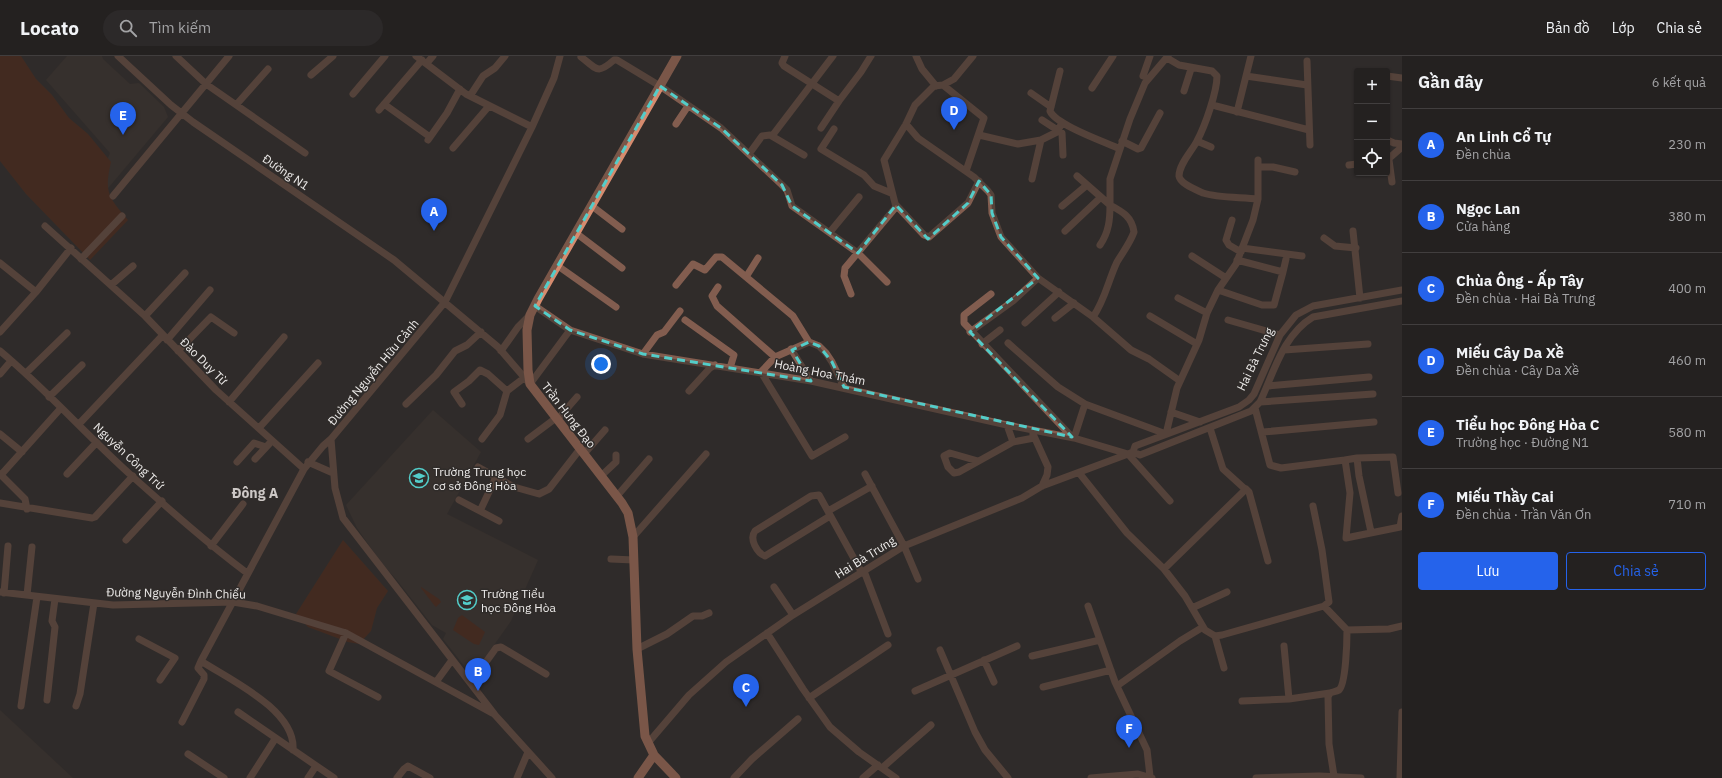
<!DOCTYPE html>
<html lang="vi">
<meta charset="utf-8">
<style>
:root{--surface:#242120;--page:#2c2929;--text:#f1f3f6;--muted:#a3a3a5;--line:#413e3e;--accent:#2563eb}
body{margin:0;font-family:"IBM Plex Sans",sans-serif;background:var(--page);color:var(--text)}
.controls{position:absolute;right:12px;top:12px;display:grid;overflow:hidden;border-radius:4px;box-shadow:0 1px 3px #0004}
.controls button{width:36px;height:36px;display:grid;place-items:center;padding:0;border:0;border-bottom:1px solid var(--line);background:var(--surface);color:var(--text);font:20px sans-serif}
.you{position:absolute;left:601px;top:308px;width:14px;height:14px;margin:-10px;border:3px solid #fff;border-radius:50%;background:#1a73e8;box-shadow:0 0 0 6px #1a73e833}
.badge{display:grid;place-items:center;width:26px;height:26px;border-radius:50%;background:var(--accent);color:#fff;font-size:13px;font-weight:700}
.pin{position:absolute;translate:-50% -33px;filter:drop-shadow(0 1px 2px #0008)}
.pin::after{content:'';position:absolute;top:21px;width:14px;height:12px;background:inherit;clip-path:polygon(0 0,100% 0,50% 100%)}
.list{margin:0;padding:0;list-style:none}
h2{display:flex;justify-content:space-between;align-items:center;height:52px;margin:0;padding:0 16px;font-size:17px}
h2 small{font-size:13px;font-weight:400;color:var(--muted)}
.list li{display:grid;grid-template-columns:26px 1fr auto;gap:12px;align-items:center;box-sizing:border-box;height:72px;padding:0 16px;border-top:1px solid var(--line)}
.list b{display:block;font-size:15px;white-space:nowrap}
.list p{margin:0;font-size:13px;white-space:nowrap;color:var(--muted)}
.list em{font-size:13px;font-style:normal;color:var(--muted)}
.actions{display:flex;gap:8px;padding:12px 16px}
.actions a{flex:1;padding:9px 0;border:1px solid var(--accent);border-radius:4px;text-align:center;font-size:14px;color:var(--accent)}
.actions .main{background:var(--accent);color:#fff}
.icon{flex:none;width:22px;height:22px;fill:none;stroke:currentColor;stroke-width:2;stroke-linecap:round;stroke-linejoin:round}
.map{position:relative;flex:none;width:1402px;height:722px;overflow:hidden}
header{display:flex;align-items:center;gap:24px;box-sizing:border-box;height:56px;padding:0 20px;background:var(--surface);border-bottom:1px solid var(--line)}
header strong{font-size:19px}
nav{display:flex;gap:22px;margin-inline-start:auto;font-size:14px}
.search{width:280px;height:36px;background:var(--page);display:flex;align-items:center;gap:10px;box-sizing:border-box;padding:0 14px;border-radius:22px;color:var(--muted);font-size:15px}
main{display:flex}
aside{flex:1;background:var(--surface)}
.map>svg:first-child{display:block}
</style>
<header>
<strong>Locato</strong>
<div class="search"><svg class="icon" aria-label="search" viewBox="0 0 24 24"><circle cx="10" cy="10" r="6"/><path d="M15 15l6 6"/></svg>Tìm kiếm</div>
<nav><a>Bản đồ</a><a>Lớp</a><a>Chia sẻ</a></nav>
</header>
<main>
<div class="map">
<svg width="1402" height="722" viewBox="0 0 1402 722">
<rect width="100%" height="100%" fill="#302c2a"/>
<path fill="#3f3531" d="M67,0H102L103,3L130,28L139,27L164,51L168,61L104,137L96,131L110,97L46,24Z
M433,354L481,396L447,458L538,504L511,565L472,620L443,583L446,577L432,569L396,523L382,508L357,472L346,449Z
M0,654L73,722H0Z"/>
<path fill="#5a2916" d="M0,0H21L36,23L52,39L69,62L88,78L111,106C104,136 108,141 128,164L90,204L26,138L0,105Z
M343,484L388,535L377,552L371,575L359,588L348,586L308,571L296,558Z
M421,531L439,543L441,546L436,551L434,549L421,532Z
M462,559L485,576L479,589L474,588L453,574L458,562Z"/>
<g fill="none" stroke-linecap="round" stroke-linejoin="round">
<path stroke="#825d4f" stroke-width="7" d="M118,0L171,49L193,66L394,204L498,291L530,328L570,274
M176,0L206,28L305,97
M416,0L466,38L532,71
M785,0L782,7L784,10L839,45L861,16L871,0
M916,0L922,13L936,30
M581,1C597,13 597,19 614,4H617L660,30L721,72L782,129L787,134L792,150L858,197L887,226
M1167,2L1179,9L1212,15L1217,20C1217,36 1205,70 1197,85C1192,95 1179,108 1179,120C1180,128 1197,134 1203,137C1218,142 1242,141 1258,143
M1307,5L1310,89
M427,7L433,0
M1060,15L1050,55C1056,69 1105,86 1120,93
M311,19L333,0
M1143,20L1150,0
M1246,20L1307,29
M1387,20L1402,22
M943,29L984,62L966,115
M1092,32L1113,0
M1184,35L1191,13
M1031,37L1051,51
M353,38L385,0
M470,40L483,20L495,12L505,0
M384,48L430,81
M236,49L268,13
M1216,50L1309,74
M379,54L422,4
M1237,56L1251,0
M1042,64L1062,77L1063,99
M676,68L688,50
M906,68L918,82L974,121L988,135L991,139L992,157L1001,181L1038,222L1093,261L1131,294L1149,303L1180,325
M821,72L839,45
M834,73L821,93L864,119L874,130L891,137
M979,79L1018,88L1041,84
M772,80L833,0
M428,84L447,57L460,33
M1387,84L1394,87L1402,88
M1122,85L1138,93L1141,92L1160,57
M1197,85L1211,91
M453,92L489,50
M749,98L762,80L770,79L804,99
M1387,104L1402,91
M1389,104L1392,126
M1349,109L1357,108
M1258,111H1273L1295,116
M1077,120L1110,149C1110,163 1109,176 1100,189
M1032,123L1041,84L1057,76L1062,67
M113,140L229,0
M896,149L924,179L929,181L968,147L979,125
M592,150L622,173
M1062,150L1087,129
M1232,164L1226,184L1229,189L1241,196
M45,170L145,260L216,334L304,413
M1065,175L1101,141
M1353,175L1360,242
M830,176L859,141
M576,177L622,212
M1324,182L1335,190L1356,192
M1242,192L1302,200
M1192,200L1226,222
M81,203L122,160
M1237,204L1283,216L1286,203
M0,207L36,236
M558,210L616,251
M746,221L758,202
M111,229L133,210
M676,229L693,208L705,214L716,201H722L793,260L809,286L819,290L826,297L832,306L844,331
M718,231L712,240L717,250L775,301
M1218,234L1262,249H1274L1283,216
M851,238L844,220L845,212L896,151L884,104L906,68L915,49L934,30L943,29L954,23L973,0
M991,238L964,259V267L1072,381
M1178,242L1207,257
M535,250L570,274L643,298L811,325L1007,369L1074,382L1128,398L1170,445
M145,260L185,217
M1150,260L1197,288
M1093,261C1105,244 1108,225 1117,206C1123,196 1130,187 1134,176C1132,161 1123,156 1110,149V123L1130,63L1145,27L1168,0
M1055,262L1074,247
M685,264L734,299L730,312
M1228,264L1280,279
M1025,267L1059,236
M0,276L36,236L71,192
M970,276L1013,245L1038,222
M167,284L210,234
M809,286L775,301L761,316L812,400L845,381
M1008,287L1058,331L1085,348L1166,378L1177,332L1199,284L1207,257L1218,234L1236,208L1253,164L1258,143V104
M982,288L1000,274
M791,293L811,325
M1284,294L1368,288
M0,295C47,334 87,380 133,421C170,454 207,487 247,517
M178,295L211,261L234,277
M501,295L518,271L530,259
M643,298L657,279L664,276L680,255
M26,317L67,277
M0,318L11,305
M1268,330L1369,321
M689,335L710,312L715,309
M49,341L82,309
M229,346L284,281
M1260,346L1373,338
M406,348L436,319L455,295L467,289L481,276
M462,348L454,336L469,325L480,314L488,318L507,335
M1255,352L1270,409L1281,412L1345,404L1350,437L1346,482L1400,471L1402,460
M1171,356L1200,366
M557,364L577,341
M79,368L163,279
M1007,369L1013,386
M259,372L318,307
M1210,372L1223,413L1245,433
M1263,376L1374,366
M0,378L22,396
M1033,378L1048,411L1047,419L1042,430
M1074,382L1085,348
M482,383L500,359L507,335L524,322
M528,383L556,362
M1133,396L1140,399L1251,355L1260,346C1274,316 1283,279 1313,261L1402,245
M584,398L605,374
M1357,402L1393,401L1398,437
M255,403L269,388
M1345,404L1357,402L1359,420L1371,476
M978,405L950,397L944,400L948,411L954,417L959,416L1013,386L1034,382
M237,406L254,387L266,391
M308,406L333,417
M478,411L514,431L539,438L549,433L580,393
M0,418L25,443L27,453
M67,418L97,386
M865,418L904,490L918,523
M1080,418L1127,477L1164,513L1185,540L1205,574L1215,580L1222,579L1324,550L1329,546L1322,494L1313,450
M1,419L61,352
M601,420L616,406V399
M617,440L649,403
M459,444L499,465
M0,447L92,462L95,461L133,420
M480,455L496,421
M828,455L872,430
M830,460L765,500C757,497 749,483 755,475L811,440L819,439L862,517
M633,481L706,398
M126,484L162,445
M211,490L243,448
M611,503L634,504
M1164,513L1246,433L1249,436L1268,505
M864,515L888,578
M774,531L793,559
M0,536L113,549L233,546L257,550L346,577L492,657
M4,537L8,490
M27,539L32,491
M1088,550L1115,626L1147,694L1150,720
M1324,550L1347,574L1389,573L1402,570
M1192,552L1227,536
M346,577L329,615L378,641
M767,577L803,633L830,671L859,696L896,722
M1215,580L1224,612
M139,583L175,602L160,624
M1284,590L1289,643
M637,593L667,578L693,560H702L709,557
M940,594L975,676L985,694L1008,722
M1032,600L1100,584
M984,604L994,626
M201,605C230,624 296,654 293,694
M436,626L452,604
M471,627L496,592L501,591L546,618
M1117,630L1180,585L1203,571
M1043,631L1111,614
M915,635L1017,590
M809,642L888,589
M47,644L55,571L52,565L55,543
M1242,645L1289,643L1330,637
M21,650L37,541
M76,650L80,638L94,547
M238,656L334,722
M182,666L204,623V619L198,612L201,605L304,413L323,390L331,383
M648,687L689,639L726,606L793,559L904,490L1022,442L1042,430L1128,398L1133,396L1135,390L1239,351L1249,344L1254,338L1280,279L1296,259L1313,250L1402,234
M188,698L224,722
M882,712L931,669
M1334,720L1329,688L1328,641L1330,637C1333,636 1337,635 1339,634C1346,628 1347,584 1347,574
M250,722L275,683
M308,722L316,710
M397,722L404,713L408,710L430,722
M517,722L528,696
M552,722L495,659L343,462L335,432L331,383L445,246L532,71L554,22L560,0
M734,722L752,703L798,663
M863,722L878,709
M1091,722L1138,718L1152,722
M1256,722L1319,720L1361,722
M1400,722L1402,656"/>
<path stroke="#d58b6e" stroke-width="9" d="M638,722L654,699
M676,722L654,699L645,680L637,593L633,481L628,457L622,447L530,328L528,314L527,274L530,259L538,243L677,0"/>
</g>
<path d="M0 0H1402V722H0ZM660,30L721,72L782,129L792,150L858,197L896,149L928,183L968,147L979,125L991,139L992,157L1001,181L1038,222L970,276L1072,381L844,331L832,306L819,290L809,286L792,294L811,325L643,298L570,274L535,250Z" fill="#302c2a" fill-opacity=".55" fill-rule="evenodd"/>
<path fill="none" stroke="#53cdc9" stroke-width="3" stroke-dasharray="8 5" stroke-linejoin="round" d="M660,30L721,72L782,129L792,150L858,197L896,149L928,183L968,147L979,125L991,139L992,157L1001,181L1038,222L970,276L1072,381L844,331L832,306L819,290L809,286L792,294L811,325L643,298L570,274L535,250Z"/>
<defs>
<g id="school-ring" transform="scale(1)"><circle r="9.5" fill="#302c2a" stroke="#53cdc9" stroke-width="1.5"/><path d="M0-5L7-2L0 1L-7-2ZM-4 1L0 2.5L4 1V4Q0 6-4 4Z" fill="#53cdc9"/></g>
</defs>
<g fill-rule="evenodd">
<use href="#school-ring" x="419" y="422"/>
<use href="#school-ring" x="467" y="544"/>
</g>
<g text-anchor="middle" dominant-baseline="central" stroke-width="3" stroke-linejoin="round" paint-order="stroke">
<g font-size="12" fill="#edebea" stroke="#302c2a">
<text transform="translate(286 116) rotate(34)">Đường N1</text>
<text transform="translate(1255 303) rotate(-64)">Hai Bà Trưng</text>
<text transform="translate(204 305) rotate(45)">Đào Duy Từ</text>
<text transform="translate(373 316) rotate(-50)">Đường Nguyễn Hữu Cảnh</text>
<text transform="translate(820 316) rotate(11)">Hoàng Hoa Thám</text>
<text transform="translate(569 359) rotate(52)">Trần Hưng Đạo</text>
<text transform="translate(129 400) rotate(43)">Nguyễn Công Trứ</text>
<text transform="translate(865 501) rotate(-32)">Hai Bà Trưng</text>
<text transform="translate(176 537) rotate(1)">Đường Nguyễn Đình Chiểu</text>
</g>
<g font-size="12" fill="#edebea" stroke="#302c2a" text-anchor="start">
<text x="433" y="415">Trường Trung học<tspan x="433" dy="14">cơ sở Đông Hòa</tspan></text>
<text x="481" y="537">Trường Tiểu<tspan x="481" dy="14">học Đông Hòa</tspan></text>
</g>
<g font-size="14" font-weight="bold" fill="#cdc8c6" stroke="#302c2a">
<text x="255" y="437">Đông A</text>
</g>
</g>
</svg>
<div class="controls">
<button>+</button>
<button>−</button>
<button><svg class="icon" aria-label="locate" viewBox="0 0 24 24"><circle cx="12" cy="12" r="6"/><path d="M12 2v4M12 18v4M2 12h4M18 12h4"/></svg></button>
</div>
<div class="you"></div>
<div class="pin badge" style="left:434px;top:175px">A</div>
<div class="pin badge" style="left:478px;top:635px">B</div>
<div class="pin badge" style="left:746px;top:651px">C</div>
<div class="pin badge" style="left:954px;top:74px">D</div>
<div class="pin badge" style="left:123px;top:79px">E</div>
<div class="pin badge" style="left:1129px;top:692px">F</div>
</div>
<aside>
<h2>Gần đây<small>6 kết quả</small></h2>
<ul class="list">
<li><span class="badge">A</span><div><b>An Linh Cổ Tự</b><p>Đền chùa</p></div><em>230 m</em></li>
<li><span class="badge">B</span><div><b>Ngọc Lan</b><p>Cửa hàng</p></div><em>380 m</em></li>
<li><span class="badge">C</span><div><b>Chùa Ông - Ấp Tây</b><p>Đền chùa · Hai Bà Trưng</p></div><em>400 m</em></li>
<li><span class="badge">D</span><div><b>Miếu Cây Da Xề</b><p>Đền chùa · Cây Da Xề</p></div><em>460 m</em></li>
<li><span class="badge">E</span><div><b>Tiểu học Đông Hòa C</b><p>Trường học · Đường N1</p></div><em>580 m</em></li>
<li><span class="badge">F</span><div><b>Miếu Thầy Cai</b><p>Đền chùa · Trần Văn Ơn</p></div><em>710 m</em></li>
</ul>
<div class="actions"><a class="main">Lưu</a><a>Chia sẻ</a></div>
</aside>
</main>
